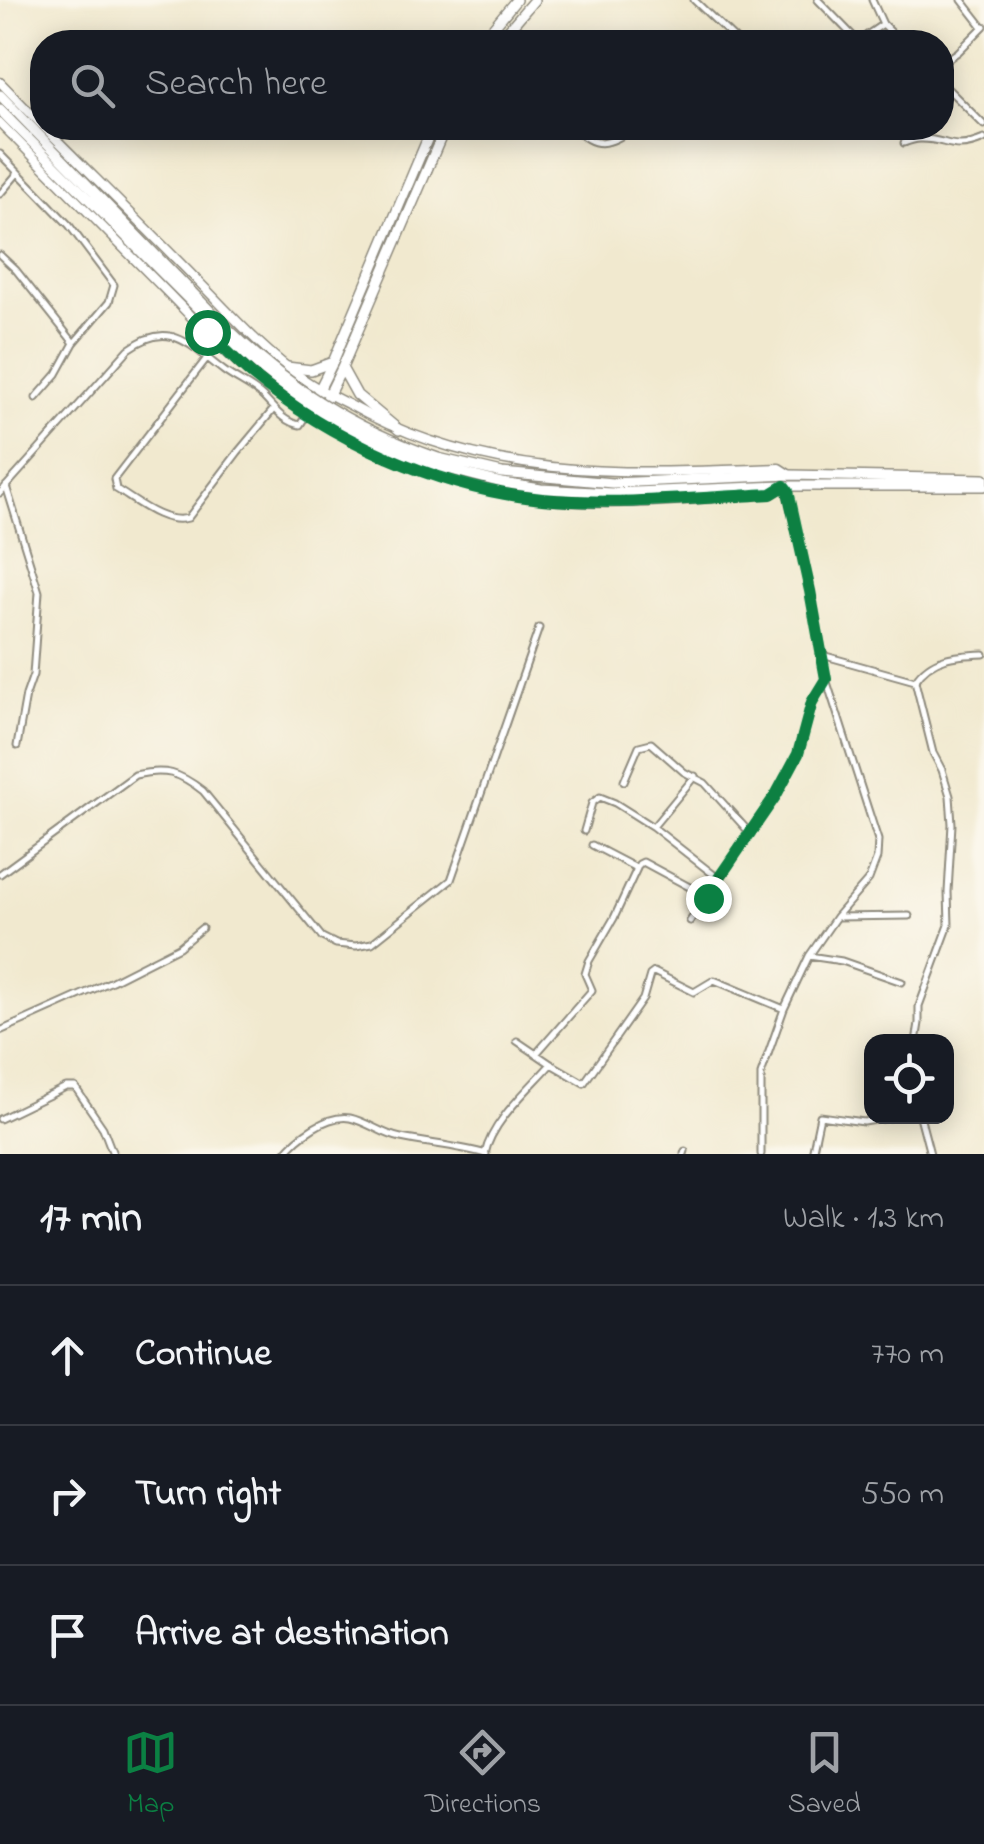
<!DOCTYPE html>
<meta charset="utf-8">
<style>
:root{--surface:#171b24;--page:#20242c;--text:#f1f3f6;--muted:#9ea1a6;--line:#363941;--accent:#0b8043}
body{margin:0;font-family:"Indie Flower",sans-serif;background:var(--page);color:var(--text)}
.controls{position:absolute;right:30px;bottom:30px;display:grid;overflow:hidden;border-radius:20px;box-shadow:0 5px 25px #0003}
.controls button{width:90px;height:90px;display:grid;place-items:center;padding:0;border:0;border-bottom:2px solid var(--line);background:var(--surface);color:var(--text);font:50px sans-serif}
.stop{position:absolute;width:30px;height:30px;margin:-22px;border:8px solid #0b8043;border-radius:50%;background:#fff}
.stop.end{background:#0b8043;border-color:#fff;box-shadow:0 2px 10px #0008}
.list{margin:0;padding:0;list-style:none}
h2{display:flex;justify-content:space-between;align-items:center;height:130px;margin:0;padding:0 40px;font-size:42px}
h2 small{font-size:32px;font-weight:400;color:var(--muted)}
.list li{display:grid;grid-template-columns:65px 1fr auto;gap:30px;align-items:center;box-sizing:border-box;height:140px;padding:0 40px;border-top:2px solid var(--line)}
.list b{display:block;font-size:38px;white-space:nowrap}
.list em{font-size:32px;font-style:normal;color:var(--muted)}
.icon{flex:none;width:55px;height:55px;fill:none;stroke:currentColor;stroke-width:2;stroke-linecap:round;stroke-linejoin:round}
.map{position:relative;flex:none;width:984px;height:1154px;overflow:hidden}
.search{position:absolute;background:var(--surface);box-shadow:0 5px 25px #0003;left:30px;right:30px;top:30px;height:110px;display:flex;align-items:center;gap:25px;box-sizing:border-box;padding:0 35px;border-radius:40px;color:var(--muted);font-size:38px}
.sheet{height:550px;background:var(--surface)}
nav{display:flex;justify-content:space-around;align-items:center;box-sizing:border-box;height:140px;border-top:2px solid var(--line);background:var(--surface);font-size:28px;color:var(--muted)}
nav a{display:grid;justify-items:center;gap:5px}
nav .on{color:var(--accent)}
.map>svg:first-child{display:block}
</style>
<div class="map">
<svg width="984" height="1154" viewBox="0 0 984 1154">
<rect width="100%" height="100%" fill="#fbf7ec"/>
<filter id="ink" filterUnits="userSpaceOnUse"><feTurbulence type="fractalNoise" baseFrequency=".01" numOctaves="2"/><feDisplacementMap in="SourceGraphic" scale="20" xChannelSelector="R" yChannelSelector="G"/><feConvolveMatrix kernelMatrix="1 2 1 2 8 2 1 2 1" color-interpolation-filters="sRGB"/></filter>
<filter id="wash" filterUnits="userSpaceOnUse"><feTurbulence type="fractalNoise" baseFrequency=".0048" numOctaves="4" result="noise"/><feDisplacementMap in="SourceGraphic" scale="40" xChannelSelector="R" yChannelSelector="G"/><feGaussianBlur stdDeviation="2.25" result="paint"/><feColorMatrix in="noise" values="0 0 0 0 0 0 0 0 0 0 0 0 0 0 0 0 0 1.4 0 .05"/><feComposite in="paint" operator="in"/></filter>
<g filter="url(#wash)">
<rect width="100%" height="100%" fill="#f1e9cf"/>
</g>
<g filter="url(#ink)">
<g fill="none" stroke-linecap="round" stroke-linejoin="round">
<g stroke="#8e8a7d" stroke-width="9">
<path id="minor" d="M694,0L738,42
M818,0L855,38L864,37L883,24
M872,0L883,24L901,42
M962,0L983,27
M942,63L958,52L984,26
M942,83L984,125
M575,128C594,150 611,145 633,128
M904,143C909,141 914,139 920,139C947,138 951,153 984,139
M0,154L69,225L114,285L109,302L74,343L57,374L36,398
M0,194L17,174
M0,255L16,270L74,343
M207,358L114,479L116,489C136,501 164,525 188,518L238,452L273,410
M6,486L39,592L33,675L26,695L17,746
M0,493L129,349C171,318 190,346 224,371C236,380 253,387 263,397C275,409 283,422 300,425L307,414
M822,655L915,681
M624,781L639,746L651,743L684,772L705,783L749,832
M653,827L718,878
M584,831L592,803L600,797L615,803L653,827L695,776
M592,845L636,868
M0,874L135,775C165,768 179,772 203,791L322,937L336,944L356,946L372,943L451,880L539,628
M836,917L909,916
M690,921L776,795L798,754L812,702L826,679
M809,956L842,961L902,982
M0,1031L112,981L179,947L202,928
M916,1042L919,1023V1006L949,925L948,892L952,824L950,796L942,770L933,753L915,681C931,656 957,655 984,654
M536,1054L592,990L585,974L589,961L614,918L639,864L643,862L708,897
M551,1064L584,1083L643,999L650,975L654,972L694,992L714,980L784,1009
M920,1116L930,1154
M0,1119L66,1087H75L103,1128L113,1154
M284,1154C297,1137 327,1114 350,1118C368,1122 383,1135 401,1138C430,1144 458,1146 486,1154
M485,1154C492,1121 529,1089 551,1064L517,1041
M684,1154L685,1151
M761,1154V1074L784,1009L809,956L836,917L869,879L877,858L878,840L826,679L811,591L786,489
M812,1154L820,1116L864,1122L900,1116"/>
</g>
<g stroke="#8e8a7d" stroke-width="11">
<path id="primary" d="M0,82L42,125
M0,123C54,177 107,231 160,285C196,321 230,360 271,389C350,447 439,485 535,498C613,509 693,498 771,494L784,486
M45,128C95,178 146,228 196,279C230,313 262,350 302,378C316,388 332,396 348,404C486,482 626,474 779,468L790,475"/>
</g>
<g stroke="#8e8a7d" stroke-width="12">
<path id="trunk" d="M481,42L516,0
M498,42L534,0
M0,95L220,321
M0,110L215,326
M287,367L311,370L333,362
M342,368L357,395L399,430
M307,414L333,362L432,128
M317,419L342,368L445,128
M438,458L502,473L612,483L790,475L984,479
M435,466L502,483L541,489L611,493L784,486H984"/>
</g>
<use href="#minor" stroke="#fff" stroke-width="5"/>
<use href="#primary" stroke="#fff" stroke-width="8"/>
<use href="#trunk" stroke="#fff" stroke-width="9"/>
<g stroke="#8e8a7d" stroke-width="12" stroke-linecap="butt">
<path id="trunk-bridge" d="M220,321C287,387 349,427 438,458
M215,326C282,394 345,433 435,466"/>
</g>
<use href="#trunk-bridge" stroke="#fff" stroke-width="9"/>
</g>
</g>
<g fill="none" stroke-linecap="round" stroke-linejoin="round" filter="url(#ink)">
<path stroke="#0b8043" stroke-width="12" d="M207,332C222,346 236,361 251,374C329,439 441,490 542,499C618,506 695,498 771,494L784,486L788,491L810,591L826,679L812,702L798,754L776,795L719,878L708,898"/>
</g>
</svg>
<div class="controls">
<button><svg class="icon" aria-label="locate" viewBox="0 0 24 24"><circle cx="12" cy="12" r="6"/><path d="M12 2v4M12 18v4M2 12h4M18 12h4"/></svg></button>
</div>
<div class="stop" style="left:207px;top:332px"></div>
<div class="stop end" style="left:708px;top:898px"></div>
<div class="search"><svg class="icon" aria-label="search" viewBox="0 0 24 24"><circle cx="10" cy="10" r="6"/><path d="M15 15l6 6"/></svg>Search here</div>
</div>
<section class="sheet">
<h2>17 min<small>Walk · 1.3 km</small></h2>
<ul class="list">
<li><svg class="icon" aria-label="ahead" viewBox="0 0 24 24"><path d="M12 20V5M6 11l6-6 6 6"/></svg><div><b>Continue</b></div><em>770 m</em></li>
<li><svg class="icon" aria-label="right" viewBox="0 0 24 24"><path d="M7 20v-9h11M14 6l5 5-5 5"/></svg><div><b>Turn right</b></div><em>550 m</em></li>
<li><svg class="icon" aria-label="arrive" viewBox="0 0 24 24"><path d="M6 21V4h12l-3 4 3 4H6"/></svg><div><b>Arrive at destination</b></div></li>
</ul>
</section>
<nav>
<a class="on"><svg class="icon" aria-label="map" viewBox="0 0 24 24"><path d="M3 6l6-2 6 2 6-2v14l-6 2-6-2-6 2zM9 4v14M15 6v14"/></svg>Map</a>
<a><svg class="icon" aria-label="directions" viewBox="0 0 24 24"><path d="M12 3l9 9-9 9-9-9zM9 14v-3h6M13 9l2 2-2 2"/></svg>Directions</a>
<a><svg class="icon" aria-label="saved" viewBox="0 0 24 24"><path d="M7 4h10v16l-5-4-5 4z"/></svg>Saved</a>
</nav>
